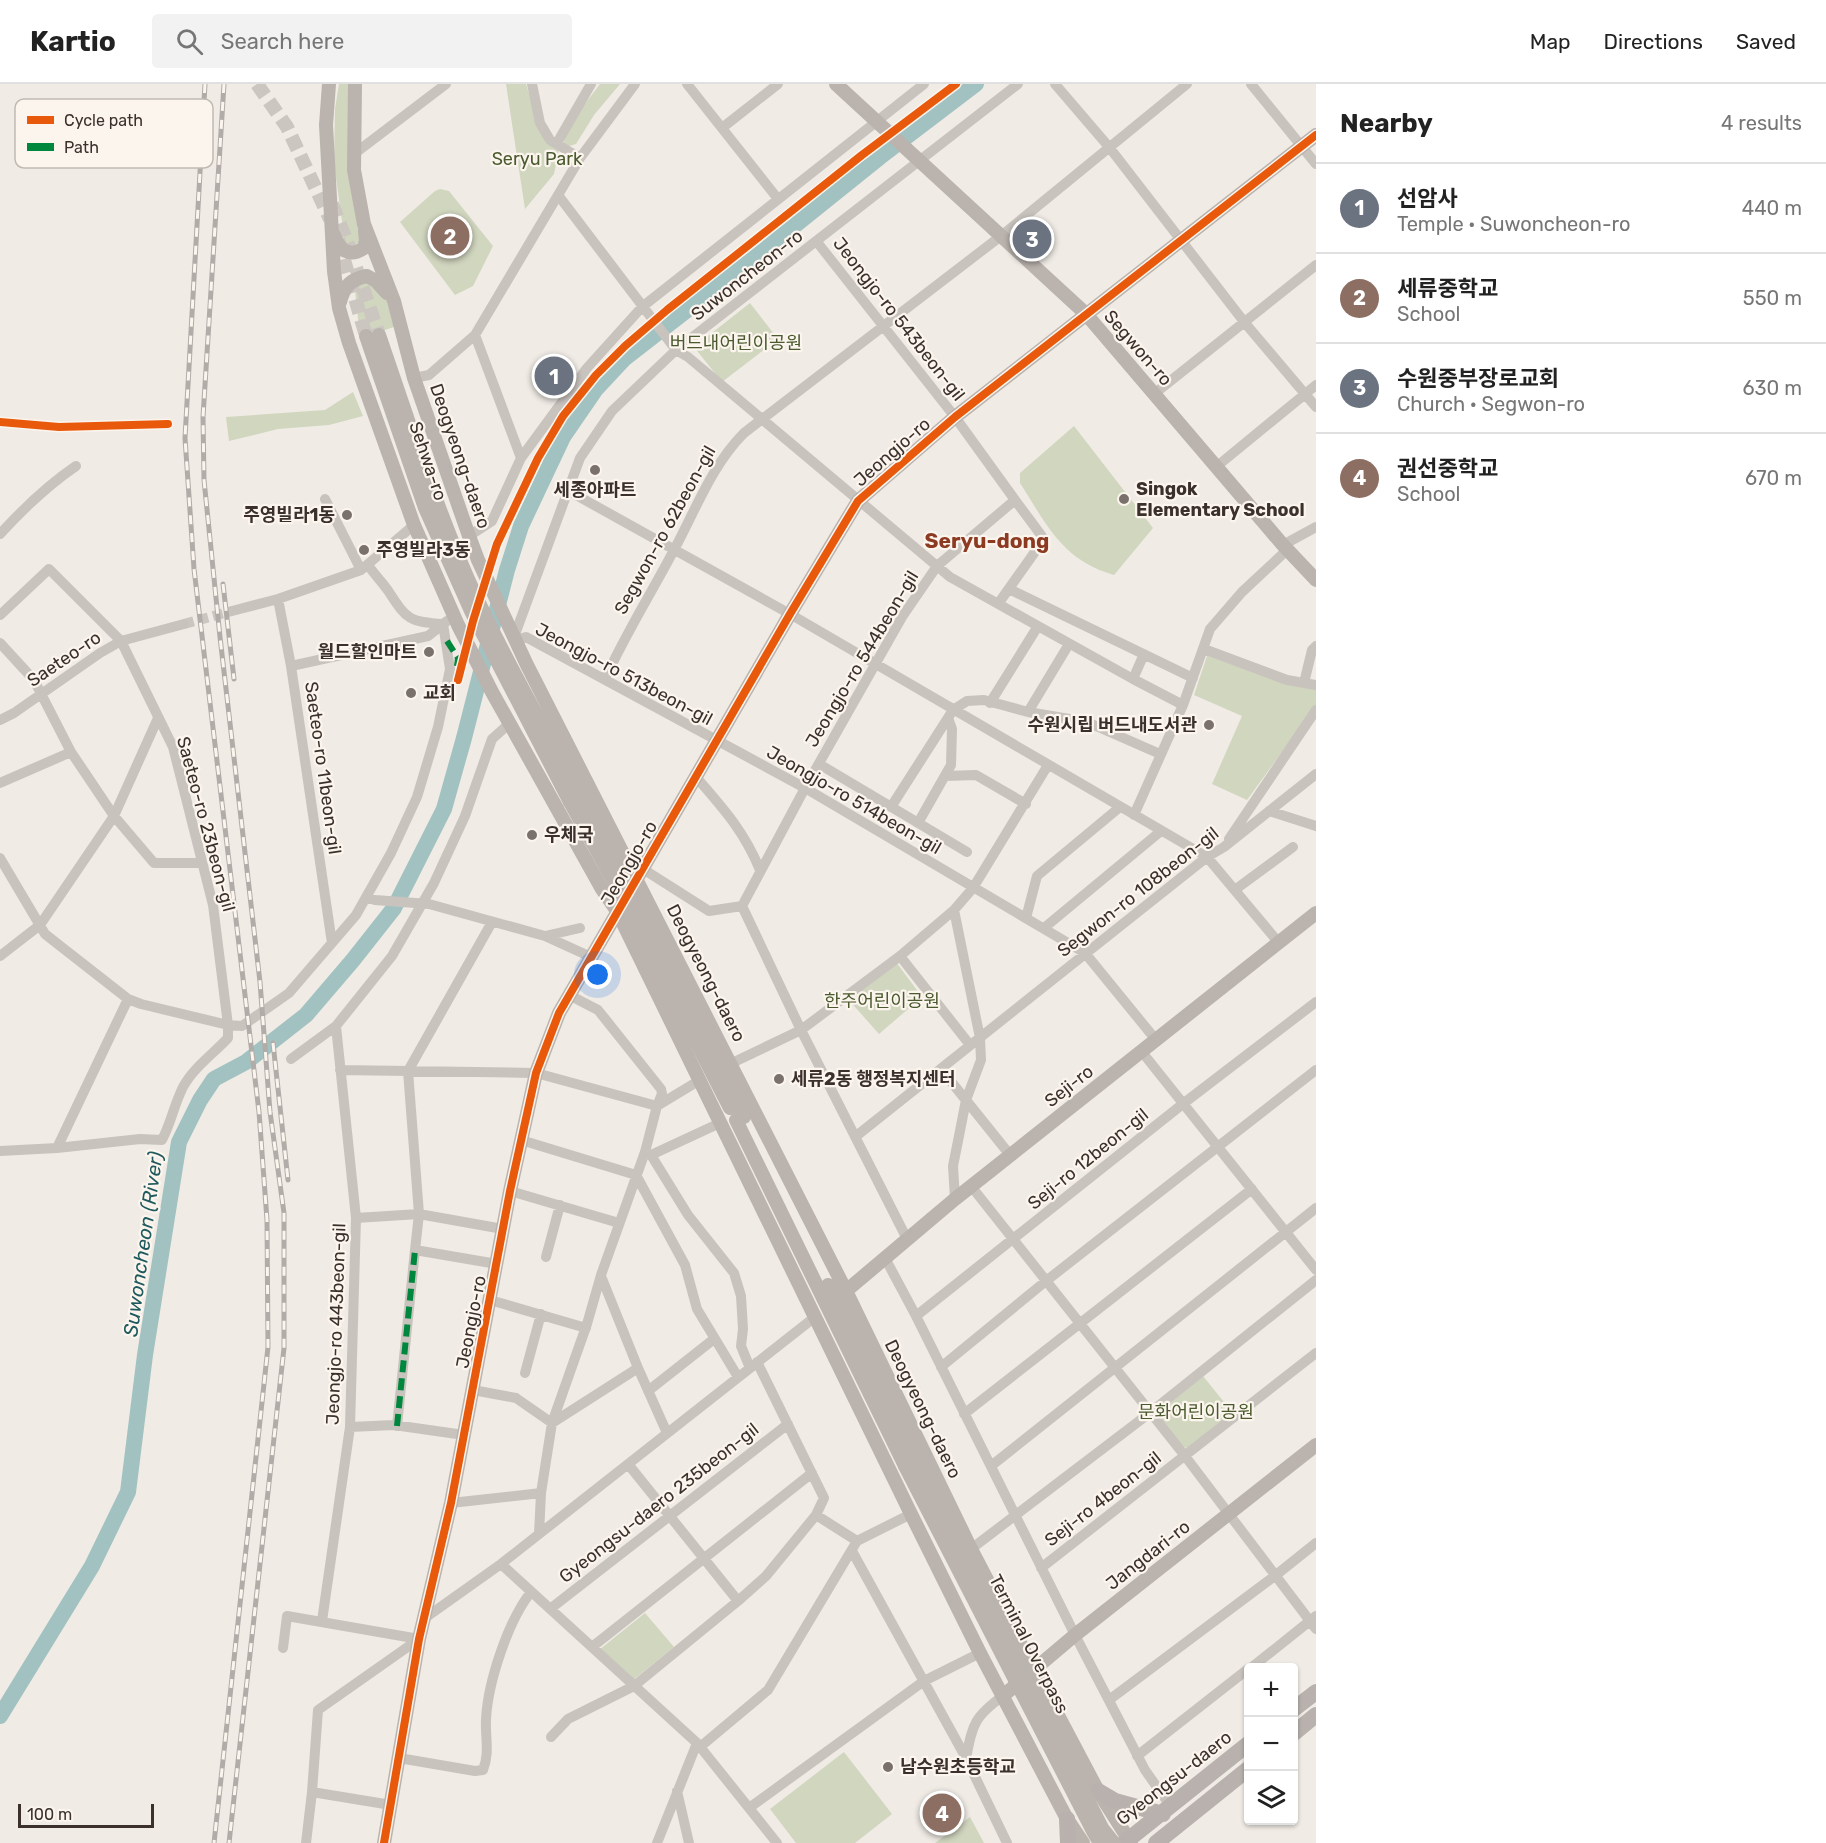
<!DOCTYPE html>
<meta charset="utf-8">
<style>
:root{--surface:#fff;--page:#f2f2f2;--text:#222;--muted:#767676;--line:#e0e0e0;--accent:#2563eb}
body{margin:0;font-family:Rubik,"Noto Sans KR",sans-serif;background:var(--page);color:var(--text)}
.controls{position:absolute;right:18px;bottom:18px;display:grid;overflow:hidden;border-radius:6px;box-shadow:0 2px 4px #0004}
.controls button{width:54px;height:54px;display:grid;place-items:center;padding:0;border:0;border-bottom:2px solid var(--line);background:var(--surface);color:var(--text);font:30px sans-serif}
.scale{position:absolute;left:18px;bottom:15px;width:136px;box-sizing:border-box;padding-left:6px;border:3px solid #3b302b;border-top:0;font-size:16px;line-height:21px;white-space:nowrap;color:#3b302b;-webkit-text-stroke:4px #fbf5ee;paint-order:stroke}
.you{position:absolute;left:598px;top:891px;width:21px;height:21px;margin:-15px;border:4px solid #fff;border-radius:50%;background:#1a73e8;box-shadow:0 0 0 9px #1a73e833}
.badge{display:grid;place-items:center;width:39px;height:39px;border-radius:50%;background:var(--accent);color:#fff;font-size:20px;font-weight:700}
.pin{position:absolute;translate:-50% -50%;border:3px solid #fff;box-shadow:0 2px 6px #0006}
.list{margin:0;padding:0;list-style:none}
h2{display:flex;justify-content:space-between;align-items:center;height:78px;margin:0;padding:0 24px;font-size:26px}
h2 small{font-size:20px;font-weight:400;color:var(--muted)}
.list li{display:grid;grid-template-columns:39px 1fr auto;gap:18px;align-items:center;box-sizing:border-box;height:90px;padding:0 24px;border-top:2px solid var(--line)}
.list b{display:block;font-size:22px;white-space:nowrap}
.list p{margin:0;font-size:20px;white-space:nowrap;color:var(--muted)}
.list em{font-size:20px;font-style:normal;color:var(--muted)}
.icon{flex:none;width:33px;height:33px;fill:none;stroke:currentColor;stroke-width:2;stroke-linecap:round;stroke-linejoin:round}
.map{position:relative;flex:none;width:1316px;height:1759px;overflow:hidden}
header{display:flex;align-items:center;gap:36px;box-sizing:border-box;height:84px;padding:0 30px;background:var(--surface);border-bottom:2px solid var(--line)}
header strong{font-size:28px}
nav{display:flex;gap:33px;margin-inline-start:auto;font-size:21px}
.search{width:420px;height:54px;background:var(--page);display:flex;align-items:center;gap:15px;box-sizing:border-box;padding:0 21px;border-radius:6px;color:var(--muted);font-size:22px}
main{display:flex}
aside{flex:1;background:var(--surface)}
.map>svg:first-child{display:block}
</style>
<header>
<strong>Kartio</strong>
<div class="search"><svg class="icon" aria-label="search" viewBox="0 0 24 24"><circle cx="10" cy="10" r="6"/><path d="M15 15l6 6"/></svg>Search here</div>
<nav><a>Map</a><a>Directions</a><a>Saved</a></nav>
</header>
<main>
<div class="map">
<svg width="1316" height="1759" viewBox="0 0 1316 1759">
<rect width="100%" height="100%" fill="#f0ebe5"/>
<path fill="#d1d6bf" d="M339,0H350L361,157L356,161L345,159L334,79L335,25Z
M506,0H526L538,39L559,65L554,90L525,125Z
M600,0H620L594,31L576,60L569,62L564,60C564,43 590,14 600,0Z
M440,105L449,107L493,162L473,202L455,211L400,138L435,107Z
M363,197L385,210L394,243L360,254L355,206Z
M750,219L778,255L722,298L694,263Z
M353,308L363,332L329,341L278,345L229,357L226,333L325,326Z
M1074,342L1153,444L1114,491C1062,476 1047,441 1020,399V389Z
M1208,569L1316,604V621L1247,716L1212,700L1242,632L1194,611Z
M896,878L922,913L879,950L848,915Z
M1203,1292L1232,1328L1189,1364L1182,1363L1159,1335V1328Z
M645,1529L674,1563L633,1596L599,1566Z
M844,1668L892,1730L855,1759H796L770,1725Z
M970,1733L984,1759H935Z"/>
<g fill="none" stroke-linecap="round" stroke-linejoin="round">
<path stroke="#a1c2c1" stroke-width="16" d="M0,1632L92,1482L128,1408L145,1271L179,1058L200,1016L214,995L246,978L306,931L353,876L394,824L444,725L464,654L507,486L521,442L563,353L596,305L624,275L758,171L880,73L976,0"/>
<path stroke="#ccc6c0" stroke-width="10" stroke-dasharray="10 5" stroke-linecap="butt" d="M184,540L232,527"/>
<path stroke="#ccc6c0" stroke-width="14" stroke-dasharray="14 7" stroke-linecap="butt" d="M257,0L287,43L330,135
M332,120L349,163
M338,155L366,252
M356,184L379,251"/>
<path stroke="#c9c3be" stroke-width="10" d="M532,0L540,39L550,56L580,74
M687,0L778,115
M1055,0L1109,63L1245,239L1316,323
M1251,0L1316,80
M722,44L778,0
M557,59L591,0
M354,70L446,0
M558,111L676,266L688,273L950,493L1133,595L1183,621
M817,158L955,333L1015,416L937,482L902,533L805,704L742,822L801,946L907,1155
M475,251L521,374
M414,294L429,291L475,251L580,74L635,0
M1154,310L1316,181
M1216,383L1316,301
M567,406L790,530L1207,773L1279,859
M325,415L361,486
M0,450C23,425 48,401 76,382
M469,452L492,437L521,374L587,284L642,223L924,0
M1283,461L1316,443
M368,481C374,490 383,499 389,508C407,536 410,538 443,540
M1009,505L1193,594
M278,515L291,582L332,859
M998,520L1044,455L1015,416
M232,527L278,515L361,486L414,441
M0,531L49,485L121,557L173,663L213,821L228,941V954C213,970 193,984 183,1003C174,1021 171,1039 162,1056L140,1055L57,1064
M514,553L580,374L612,327L676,266L1018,0
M515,556L526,553L805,704L1085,869L1156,956
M0,559L34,596L71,668L114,732L154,779H202
M1204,565L1287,596L1316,601
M291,582L428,552L447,537
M605,595C626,549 652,508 675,464C696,425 712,381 744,349L1001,152L1187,0
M1133,595L1144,570
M1304,599L1312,566L1316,562
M990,619L1038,542
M1028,628L1069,560
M0,636L14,629L100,569L121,557L184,540
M819,680L967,768
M945,692L976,691L1026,720
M696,693C723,724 744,747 760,786
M0,699L71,668
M891,723L953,626L967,617L984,616L1028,628L1087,638L1160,670
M1269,727L1316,742
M1134,731L1183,621L1210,545L1242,508L1287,466
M918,739L951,681L952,645L948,634
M1229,755L1316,626
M0,774L45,850L128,915L141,920L228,941L242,942L289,909L356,831L391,769L417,713L438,643L450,585L443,540
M643,785L709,827L742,822
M1236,805L1293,763
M366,813L375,816L429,820L545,852L591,873
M954,826L980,954L981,976L966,1016L958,1057L953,1082L955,1115
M1026,834L1037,792L1120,723
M492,838L408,987L419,1130L415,1166L497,1180
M1044,844L1161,747
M545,852L580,844
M0,872L40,841L114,732L158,634
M900,872L970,961
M1142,968L1316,1186
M291,975L336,942L392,872L434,799L453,758L465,732L492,655L510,639
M732,979L801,946L900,872L954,826L973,804L1048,681
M941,985L1010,1071
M340,986L536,989L657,1022L662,1010L661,1005L598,926L569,911
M855,1053L1207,773L1224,763L1316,690
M521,1056L636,1091L685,1181L697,1225L738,1293
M0,1067L57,1064L128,915
M645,1068L651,1071L688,1131L734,1189L741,1212L743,1245L741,1262L750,1284
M651,1071L720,1039
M971,1102L1185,1372L1316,1545
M510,1107L619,1139
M356,1134L419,1130L503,1145
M546,1173L560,1121
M885,1174L916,1232L1075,1551L1145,1686L1171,1723
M601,1192L638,1284L667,1349
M490,1216L586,1244
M916,1232L1184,1019L1316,918
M757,1278L824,1414L816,1431L857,1457
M941,1283L1046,1197L1316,986
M525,1289L541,1230
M473,1306L516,1314L552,1339L638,1284
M648,1307L714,1255
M964,1330L1252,1105
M397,1342L415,1166
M350,1343L394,1341L464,1351
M628,1380L738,1517
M991,1382L1316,1124
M451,1419L541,1409
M539,1450L541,1409L552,1339L587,1240L601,1191L645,1068L657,1022L700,996
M971,1465L1151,1328L1316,1196
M852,1467L966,1674L1007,1759
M501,1480L697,1659L777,1759
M1041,1484L1316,1269
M550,1525L788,1340
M425,1534L501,1480L815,1233
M322,1537L350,1343L356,1134L336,942
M592,1563L812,1389
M283,1564L287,1532L419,1555
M1251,1584L1316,1532
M1109,1616L1276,1491L1316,1459
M551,1653L568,1635L634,1602L738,1517L766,1492L816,1431
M700,1663L768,1606L857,1457L911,1430
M1137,1672L1248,1585
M399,1674L475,1687L483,1686C490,1669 485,1653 486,1635C488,1598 508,1537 531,1508
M966,1674C973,1639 974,1633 1004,1611
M677,1707L689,1759
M312,1708L391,1721
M749,1724L924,1597L980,1569
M306,1759L312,1708L318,1626L419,1555
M657,1759L697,1659"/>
<path stroke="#bab3ae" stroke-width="14" d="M329,0L326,41L334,187L339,224L349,259L414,441L458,541L492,608L602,805L617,827L911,1430L980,1569L1067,1735L1083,1759
M355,0L354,86L364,140L394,217L414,294L469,452L478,476L527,581L846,1207L971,1465L1034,1586L1098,1707L1131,1759
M836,0L1086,230L1283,461L1316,496
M334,151C339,166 349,174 364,164L366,157L365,147
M340,218C344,202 351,195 367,192L376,197L387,209
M379,251C407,332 433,415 468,495C501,568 541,638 579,709
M366,252L425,424L471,527L570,718
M736,1036L905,1382
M828,1201L915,1376
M846,1207L955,1115L1316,829
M1004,1611L1075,1551L1316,1361
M384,1759L419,1555L451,1419L510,1107L536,989L559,929L790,530L858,417L955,333L1316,51"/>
<path stroke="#b8b1ad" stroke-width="16" d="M1294,1625L1316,1608
M1294,1649L1316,1631
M1098,1707L1115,1717L1163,1730
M1067,1735L1068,1759
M1124,1759L1248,1660
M1156,1759L1248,1685"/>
<g stroke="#b1aca8" stroke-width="5">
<path id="rail" d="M205,0L185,354L194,485L259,1028L267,1136L268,1263L214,1759
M224,0L203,333L204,396L220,553L260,898L270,1028L284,1129V1264L229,1759
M223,500L234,595
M273,959L288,1096"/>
</g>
<use href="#rail" stroke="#fbf5ee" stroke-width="3" stroke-dasharray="9" stroke-linecap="butt"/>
<path stroke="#bab3ae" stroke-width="14" d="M579,709L644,829L744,1033
M570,718L616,802L730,1024
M915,1376L1102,1744L1114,1759
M905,1382L1094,1749L1100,1759"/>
<path stroke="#00873e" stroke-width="6" stroke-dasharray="12 6" stroke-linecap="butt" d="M447,557L458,574L457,582
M397,1342L415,1166"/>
<g stroke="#fbf5ee" stroke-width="11">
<path id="cycleway" d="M0,338L59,343L168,340
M458,596L473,537L497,460L538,374L563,332L596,291L625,262L667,226L862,71L956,0
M384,1759L419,1555L451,1419L510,1107L536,989L559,929L790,530L858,417L955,333L1316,51"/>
</g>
<use href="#cycleway" stroke="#e8590c" stroke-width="8"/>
</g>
<g fill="#7a716c" stroke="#fbf5ee" stroke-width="2">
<circle cx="595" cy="386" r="6"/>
<circle cx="1124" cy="415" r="6"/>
<circle cx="347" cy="431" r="6"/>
<circle cx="364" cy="466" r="6"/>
<circle cx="429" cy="568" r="6"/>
<circle cx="411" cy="609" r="6"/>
<circle cx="1209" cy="641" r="6"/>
<circle cx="532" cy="751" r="6"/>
<circle cx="779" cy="995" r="6"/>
<circle cx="888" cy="1683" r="6"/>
</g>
<g text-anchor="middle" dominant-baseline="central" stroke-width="4.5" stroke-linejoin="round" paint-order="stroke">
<g font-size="18" fill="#4a5a2e" stroke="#fbf5ee">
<text x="537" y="75">Seryu Park</text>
<text x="736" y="259">버드내어린이공원</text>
<text x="882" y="917">한주어린이공원</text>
<text x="1196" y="1328">문화어린이공원</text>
</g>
<g font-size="18" fill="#3b302b" stroke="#fbf5ee">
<text transform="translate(747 191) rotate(-38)">Suwoncheon-ro</text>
<text transform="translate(899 235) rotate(52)">Jeongjo-ro 543beon-gil</text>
<text transform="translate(1138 264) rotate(49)">Segwon-ro</text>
<text transform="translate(892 368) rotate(-41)">Jeongjo-ro</text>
<text transform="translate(460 372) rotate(71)">Deogyeong-daero</text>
<text transform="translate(428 377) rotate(71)">Sehwa-ro</text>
<text transform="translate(665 446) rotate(-61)">Segwon-ro 62beon-gil</text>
<text transform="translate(64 575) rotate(-34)">Saeteo-ro</text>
<text transform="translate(862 575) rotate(-59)">Jeongjo-ro 544beon-gil</text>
<text transform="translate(624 590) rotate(28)">Jeongjo-ro 513beon-gil</text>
<text transform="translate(323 684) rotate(82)">Saeteo-ro 11beon-gil</text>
<text transform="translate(854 716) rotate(30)">Jeongjo-ro 514beon-gil</text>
<text transform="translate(206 740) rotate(75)">Saeteo-ro 23beon-gil</text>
<text transform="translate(629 779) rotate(-60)">Jeongjo-ro</text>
<text transform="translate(1138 808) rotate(-38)">Segwon-ro 108beon-gil</text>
<text transform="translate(706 889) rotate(63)">Deogyeong-daero</text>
<text transform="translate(1069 1002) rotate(-38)">Seji-ro</text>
<text transform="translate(1088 1075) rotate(-39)">Seji-ro 12beon-gil</text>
<text transform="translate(471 1238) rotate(-79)">Jeongjo-ro</text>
<text transform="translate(336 1240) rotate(-88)">Jeongjo-ro 443beon-gil</text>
<text transform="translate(923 1325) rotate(64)">Deogyeong-daero</text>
<text transform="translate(1103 1415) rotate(-38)">Seji-ro 4beon-gil</text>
<text transform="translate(659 1419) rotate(-38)">Gyeongsu-daero 235beon-gil</text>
<text transform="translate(1148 1471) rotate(-38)">Jangdari-ro</text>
<text transform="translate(1029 1560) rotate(63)">Terminal Overpass</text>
<text transform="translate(1174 1694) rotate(-38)">Gyeongsu-daero</text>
</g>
<g font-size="18" font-weight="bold" fill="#3b302b" stroke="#fbf5ee" text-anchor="start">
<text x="1136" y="405">Singok<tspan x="1136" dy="21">Elementary School</tspan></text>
<text x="595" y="406" text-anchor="middle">세종아파트</text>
<text x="335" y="431" text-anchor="end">주영빌라1동</text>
<text x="376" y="466">주영빌라3동</text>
<text x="417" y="568" text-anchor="end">월드할인마트</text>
<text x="423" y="609">교회</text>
<text x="1197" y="641" text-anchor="end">수원시립 버드내도서관</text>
<text x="544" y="751">우체국</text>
<text x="791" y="995">세류2동 행정복지센터</text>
<text x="900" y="1683">남수원초등학교</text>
</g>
<g font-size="20" font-style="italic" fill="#1f5a5e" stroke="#fbf5ee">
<text transform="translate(143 1160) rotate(-82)">Suwoncheon (River)</text>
</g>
<g font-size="21" font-weight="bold" fill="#8c3b22" stroke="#fbf5ee">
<text x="987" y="456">Seryu-dong</text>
</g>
</g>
<rect x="15" y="15" width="198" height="69" rx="9" fill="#fbf5ee" stroke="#c1bab4" stroke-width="1.5"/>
<rect x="27" y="32" width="27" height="8" fill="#e8590c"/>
<rect x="27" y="59" width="27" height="8" fill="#00873e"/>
<g font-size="16" fill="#3b302b">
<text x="64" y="42">Cycle path</text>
<text x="64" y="69">Path</text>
</g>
</svg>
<div class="controls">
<button>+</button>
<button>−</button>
<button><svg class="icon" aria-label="layers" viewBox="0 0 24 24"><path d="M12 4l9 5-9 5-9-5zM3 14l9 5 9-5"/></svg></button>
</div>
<div class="scale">100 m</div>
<div class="you"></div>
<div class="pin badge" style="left:554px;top:292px;background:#6b7280">1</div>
<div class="pin badge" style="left:450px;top:152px;background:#8d6e63">2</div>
<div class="pin badge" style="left:1032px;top:155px;background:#6b7280">3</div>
<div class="pin badge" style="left:942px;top:1729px;background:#8d6e63">4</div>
</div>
<aside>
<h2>Nearby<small>4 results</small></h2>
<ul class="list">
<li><span class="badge" style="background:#6b7280">1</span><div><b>선암사</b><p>Temple · Suwoncheon-ro</p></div><em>440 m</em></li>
<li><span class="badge" style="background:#8d6e63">2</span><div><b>세류중학교</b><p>School</p></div><em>550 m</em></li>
<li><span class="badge" style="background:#6b7280">3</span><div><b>수원중부장로교회</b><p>Church · Segwon-ro</p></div><em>630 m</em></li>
<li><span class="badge" style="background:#8d6e63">4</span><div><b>권선중학교</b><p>School</p></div><em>670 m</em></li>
</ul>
</aside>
</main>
